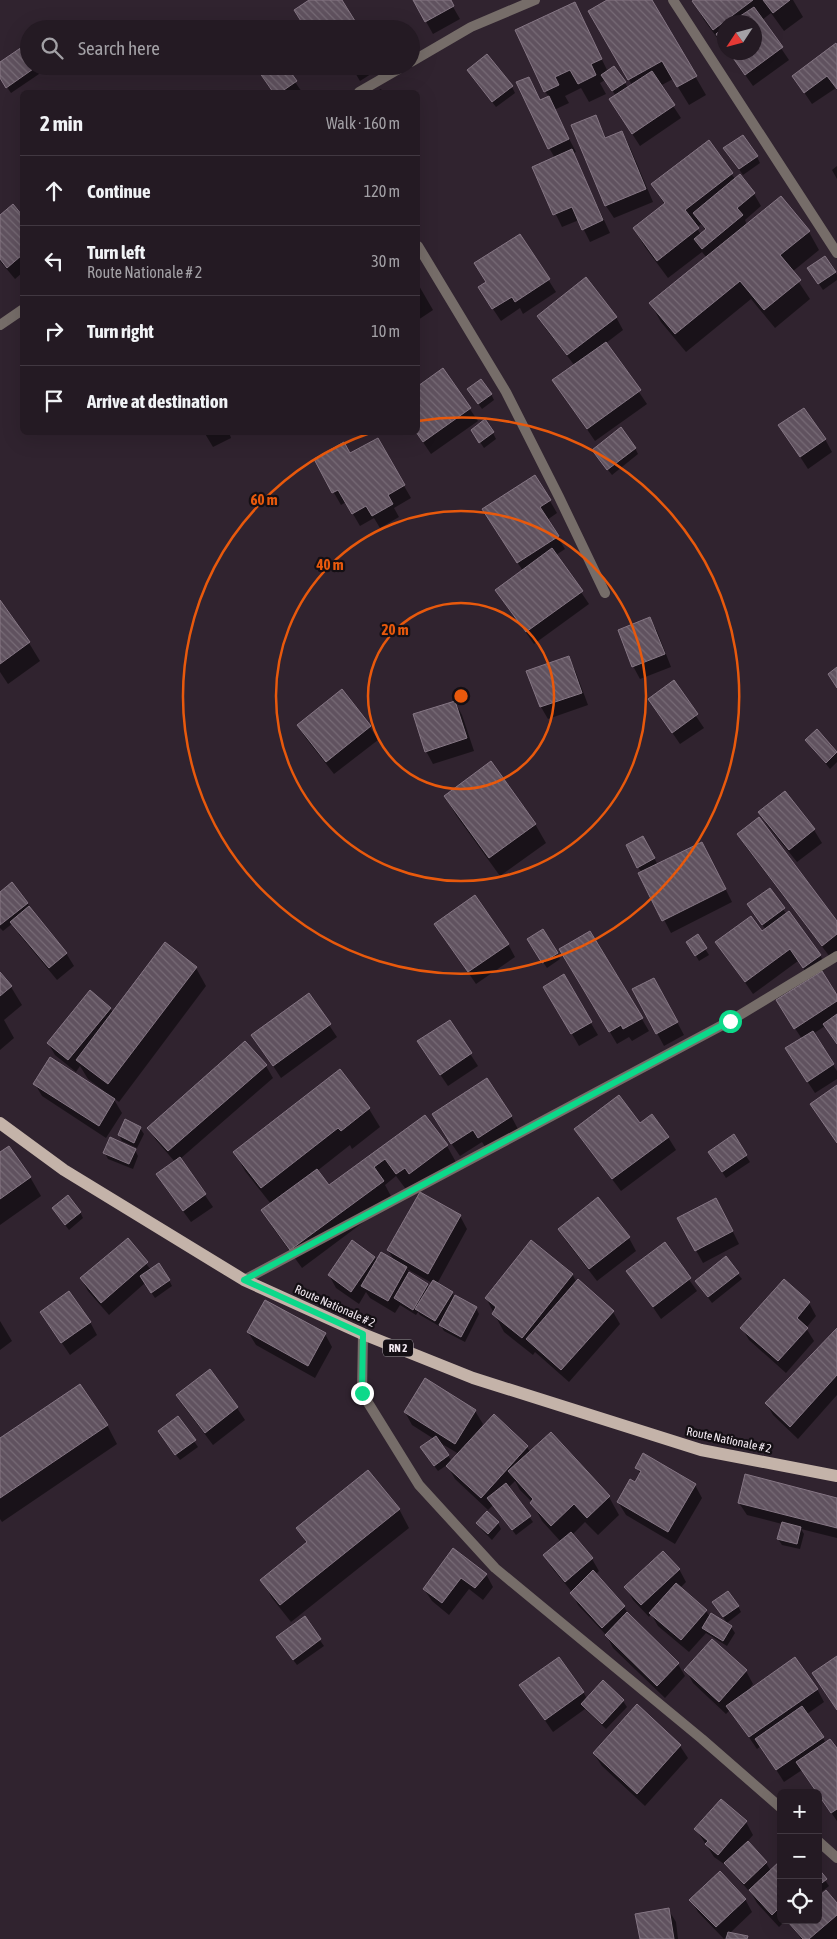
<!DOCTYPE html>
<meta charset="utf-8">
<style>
:root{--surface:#241a23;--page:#302730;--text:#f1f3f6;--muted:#a3a1a6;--line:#413841}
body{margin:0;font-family:"Asap Condensed",sans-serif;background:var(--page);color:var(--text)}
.controls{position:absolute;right:15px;bottom:15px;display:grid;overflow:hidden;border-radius:8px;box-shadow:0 5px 20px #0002}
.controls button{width:45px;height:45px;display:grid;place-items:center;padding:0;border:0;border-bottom:1px solid var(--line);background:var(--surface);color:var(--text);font:25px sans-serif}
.compass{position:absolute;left:717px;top:15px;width:45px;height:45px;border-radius:50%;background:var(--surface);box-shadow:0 5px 20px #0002;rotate:234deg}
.stop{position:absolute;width:15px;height:15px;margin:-11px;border:4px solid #0cd98a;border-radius:50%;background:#fff}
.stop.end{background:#0cd98a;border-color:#fff;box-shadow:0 1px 5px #0008}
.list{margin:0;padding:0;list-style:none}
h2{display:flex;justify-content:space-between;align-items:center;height:65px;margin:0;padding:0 20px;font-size:21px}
h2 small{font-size:16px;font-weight:400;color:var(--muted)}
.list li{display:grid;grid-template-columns:32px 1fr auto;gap:15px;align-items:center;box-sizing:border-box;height:70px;padding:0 20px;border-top:1px solid var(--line)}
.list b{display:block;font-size:19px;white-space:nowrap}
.list p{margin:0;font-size:16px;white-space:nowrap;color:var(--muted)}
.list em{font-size:16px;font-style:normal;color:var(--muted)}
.icon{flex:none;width:28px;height:28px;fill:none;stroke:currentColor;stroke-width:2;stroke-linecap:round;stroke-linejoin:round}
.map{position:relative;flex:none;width:837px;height:1939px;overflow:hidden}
.search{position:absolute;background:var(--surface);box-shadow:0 5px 20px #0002;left:20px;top:20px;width:400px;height:55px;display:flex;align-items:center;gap:12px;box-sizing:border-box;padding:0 18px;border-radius:28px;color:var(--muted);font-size:19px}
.panel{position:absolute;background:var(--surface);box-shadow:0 5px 20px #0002;left:20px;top:90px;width:400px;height:345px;border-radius:8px}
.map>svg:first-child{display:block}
</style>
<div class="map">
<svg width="837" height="1939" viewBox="0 0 837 1939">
<defs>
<pattern id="building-back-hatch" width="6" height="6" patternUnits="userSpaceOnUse" patternTransform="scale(1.25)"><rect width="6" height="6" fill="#60525f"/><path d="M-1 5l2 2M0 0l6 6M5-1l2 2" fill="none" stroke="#776b76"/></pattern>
</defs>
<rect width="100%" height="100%" fill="#30232f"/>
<path fill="#0007" fill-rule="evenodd" d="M414,0H449L460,19L433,34Z
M610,0H651L706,95L689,105L673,79L660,86L681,118L640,146L618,112L616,96L605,80L600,83L606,94L589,102L581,88L565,96L569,103L554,110L576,152L573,153L610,233L590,242L579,220L562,227L533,168L555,158L549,148L540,101L549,97L545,91L574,3L608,72L625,83L628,88L632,85L590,12Z
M696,0H793L803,17L784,31L771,13L762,20L789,60L753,86L729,52H754V22H724V47L704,20L694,2Z
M837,47V90L836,88L812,104L793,76Z
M0,63L34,66L39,74L11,93L0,77Z
M255,66L295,82L302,92H273Z
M351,66H382V67L360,81Z
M472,76L512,87L515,93L496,107Z
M381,89L383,92H375Z
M595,117L606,138L622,132L629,145L653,202L614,218L606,206L573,126Z
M708,142L735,179L754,194L761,206L745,220L747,225L809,232L819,250L792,272L810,299L775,328L751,299L686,352L661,322L651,304L707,258L702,252L668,278L645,247L634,229L665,205L652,185ZM701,224L706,231L701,235L697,228Z
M728,154L757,157L760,163L743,175Z
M837,166V179L832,170Z
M13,206L22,217V273L15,279L0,261V216Z
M520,235L556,292L523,314L520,308L501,321L487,300V283Z
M824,257L837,275V280L823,290L812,274Z
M418,284L433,310L418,320Z
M539,316L616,317L623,330L606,343L647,404L595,441L554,381L575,366L546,329Z
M443,370L478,421L431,454L416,432L418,388Z
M491,394L494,400L482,409L472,395Z
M780,426L825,439L832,452L808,469Z
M204,432H229L231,438L213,447Z
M493,433L496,439L484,448L476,436Z
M377,439L411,498L394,508L399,517L380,528L374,518L360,526L346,502L341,505L315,460L350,455Z
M635,448L638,454L612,475L597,456Z
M550,501L557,513L547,520L565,549L556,555L589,604L534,644L496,590L523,571L491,522Z
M0,603L29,643L40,661L8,684L0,672Z
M650,619L657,631L671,667L640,679L633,666Z
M568,657L575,670L588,705L548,719L541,707L528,671Z
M673,682L704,728L680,744L649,699Z
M341,691L370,727L378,740L334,774L305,737L298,725Z
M455,702L462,715L474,751L433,764L426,751Z
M817,731L837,754V762L830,769L807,740Z
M784,792L814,830L822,843L797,862L767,825L760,812Z
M445,796L535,824L546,843L500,876L456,815Z
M739,835L837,923V952L830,957L746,847Z
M643,838L658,865L709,856L732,902L671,933L640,874L642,873L638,867Z
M12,884L66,953L74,966L57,980L19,934L13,923L3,931L0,928V893Z
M770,890L787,915L820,955L827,968L821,972L837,997V1044L825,1026L813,1034L837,1071V1079L815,1093L794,1061L802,1039L785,1013L811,979L798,961L753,994L717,942L762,933L766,930L752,911Z
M435,924L508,944L515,957L476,984Z
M590,932L649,1031L632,1041L629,1037L617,1044L561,950Z
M697,936L709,955L699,961L688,942Z
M532,946L557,954L560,959L547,968Z
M196,968L206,986L119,1102L113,1098L122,1113L106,1138L42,1096L35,1084L103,1093L104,1091L88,1079L80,1066L76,1072L55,1055L48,1043L110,1008L113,1013Z
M0,974L11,987L22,1005L4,1020L14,1038L0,1050Z
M563,976L598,1035L579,1046L545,987Z
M661,992L684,1035L664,1046L657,1033Z
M309,995L337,1037L281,1078L253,1035Z
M449,1021L478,1066L448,1086L426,1054Z
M266,1066L273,1078L180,1159L213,1207L191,1222L165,1187L175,1162L156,1140L149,1128Z
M339,1070L369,1109L380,1127L352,1149L350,1145L317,1171L328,1187L425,1117L447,1146L457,1164L408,1192L396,1176L385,1185L393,1200L302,1268L273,1228L263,1210L271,1204L245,1171L235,1152Z
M511,1116L518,1129L487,1150L482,1142L460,1156L440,1127Z
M140,1128L144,1134L137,1148L122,1141L119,1135Z
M576,1129L668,1137L676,1150L621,1191L583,1141Z
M733,1136L750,1162L726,1178L713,1158Z
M135,1150L138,1156L133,1169L108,1159L105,1153Z
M0,1154L30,1177L41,1196L0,1225Z
M598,1199L629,1238L636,1251L597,1281L567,1242L559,1229Z
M53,1209L80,1212L83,1218L69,1230Z
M723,1212L739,1244L703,1263L679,1219Z
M460,1216L467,1229L437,1284L452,1293L454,1296L476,1308L479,1314L465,1342L444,1331L440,1324L439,1326L420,1315L418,1312L416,1315L400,1305L395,1313L370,1298L366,1292L359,1304L336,1288L329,1275L375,1257L377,1261L395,1262L388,1250ZM407,1269L432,1283L429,1288L427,1285L410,1274Z
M127,1240L151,1270L169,1280L172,1286L155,1298L145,1283L109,1315L88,1291L81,1278Z
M664,1244L697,1291L661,1319L628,1271Z
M572,1274L577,1283L613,1312L620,1324L569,1382L535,1352L533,1355L504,1332L486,1298Z
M738,1274L742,1279L712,1303L700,1287Z
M784,1281L809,1303L816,1316L806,1328L814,1341L786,1373L749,1340L742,1328Z
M41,1312L90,1322L97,1335L70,1355Z
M0,1321L12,1341L0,1350Z
M837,1329V1395L798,1439L773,1415L766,1403Z
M248,1332L325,1334L332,1347L315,1378L256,1345Z
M209,1371L237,1408L245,1420L213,1445L185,1408L178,1395Z
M475,1411L483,1424L477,1432L494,1416L527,1447L530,1452L609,1497L619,1515L598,1535L585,1522L572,1535L592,1559L599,1571L595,1575L624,1607L631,1618L678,1664L685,1676L665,1698L613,1648L607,1636L578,1605L572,1592L552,1568L545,1556L561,1542L542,1521L532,1502L520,1490L515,1481L508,1488L533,1522L516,1535L493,1505L488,1510L455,1479L447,1465L438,1471L421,1448L434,1439L412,1425L405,1412ZM437,1441L459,1454L452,1462L448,1455Z
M178,1418L198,1447L180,1460L163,1438Z
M107,1425L117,1444L2,1522L0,1519V1440Z
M637,1468L695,1485L702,1498L675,1544L626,1515L618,1502L636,1484L641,1475Z
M837,1499V1538L801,1529L804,1534L800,1549L782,1545L778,1539L782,1524L747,1515L739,1503Z
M399,1509L409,1528L291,1622L272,1598L262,1580L307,1544L298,1528Z
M487,1513L498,1523L501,1529L492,1540L481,1529L478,1523Z
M453,1550L486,1574L493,1587L483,1600L469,1589L449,1615L432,1601L424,1589Z
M679,1569L686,1582L680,1588L706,1611L710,1617L731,1627L735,1633L727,1646L706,1633L689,1652L658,1626L651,1614L649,1617L633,1600L626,1587Z
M713,1603L738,1606L741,1612L727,1623Z
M304,1618L324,1646L297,1665L281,1644Z
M713,1641L746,1671L753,1684L747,1692L817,1689L824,1702L807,1714L826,1743L837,1751V1821L802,1770L784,1782L761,1746L757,1749L730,1710L726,1714L693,1683L686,1670Z
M603,1682L623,1701L627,1707L606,1729L585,1709L553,1732L521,1686L583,1692L587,1699Z
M680,1746L688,1758L645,1806L602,1766L594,1754Z
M746,1822L753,1835L747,1842L766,1863L771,1871L781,1862V1920H786L779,1927L757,1903L749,1889L748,1890L727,1866L714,1857L696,1829Z
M818,1870L829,1886L819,1894L818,1893Z
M745,1899L752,1912L730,1933L748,1939H727L728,1934L724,1939L698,1912L691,1900Z
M837,1905V1939H801L790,1922L792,1920H818Z
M668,1909L676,1922L678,1939H641Z"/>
<path fill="url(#building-back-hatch)" stroke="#857684" d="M309,0H342L360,29H306L294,10Z
M413,0H451L454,6L425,22Z
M607,0H652L697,76L677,87L662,61L628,80L588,11Z
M694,0H753L713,30L692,1Z
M763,0H790L773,13Z
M575,2L602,59L591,64L596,75L578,84L570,70L555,77L559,85L544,92L515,30Z
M754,7L783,47L745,75L729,52H754V22H731Z
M724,27V46L716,34Z
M836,43L837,45V89L827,76L804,93L792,76Z
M22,47L29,57V66L36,67L6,88L0,78V62Z
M487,54L513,86L492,102L467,70Z
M255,66H286L297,81L281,92H273Z
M614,66L626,82L612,91L601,75Z
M652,71L675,105L632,134L609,99Z
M529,77L540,100L549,96L569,139L548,149L516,82Z
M596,115L605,138L622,131L646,189L605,206L571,125Z
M743,135L758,156L739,169L723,148Z
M709,140L733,173L685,210L699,228L657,261L633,228L665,203L651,184Z
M572,149L603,220L582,230L572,207L553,215L532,167Z
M740,174L755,193L737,208L743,215L702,249L694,239L706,229L693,213Z
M781,196L810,231L780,255L801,280L764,310L740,281L675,334L649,303Z
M13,204L22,215V255L7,268L0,259V215Z
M520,234L550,279L515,302L512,297L492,309L478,287L486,282L474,263Z
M825,256L836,272L818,284L807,268Z
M586,277L617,317L567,355L537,316Z
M606,342L641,390L587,429L552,380Z
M443,368L471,408L423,442L416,432L418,386Z
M481,379L492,394L478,404L467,389Z
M804,408L826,439L800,457L778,425Z
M485,419L494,432L479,443L471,430Z
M621,427L636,448L607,470L592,450Z
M378,438L405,485L388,495L393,504L372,516L366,506L352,514L338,490L332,493L314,459L344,442L350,453Z
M535,475L551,500L540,507L559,536L517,563L482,509Z
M552,548L583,591L526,632L495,590Z
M0,600L30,642L0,664Z
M650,617L665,654L632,667L618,630Z
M569,656L582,693L540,707L526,671Z
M837,667V688L828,674Z
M674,680L698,714L672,733L648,699Z
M342,689L371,726L326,762L297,725Z
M455,701L467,738L425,752L413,714Z
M817,729L837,752L826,763L805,740Z
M491,761L536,824L489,858L444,796Z
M785,791L815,829L789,850L758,812Z
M759,817L837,921V934L822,946L737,834Z
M643,836L655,858L637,868L626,845Z
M702,842L726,889L662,921L638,873Z
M12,882L28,903L0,925V892Z
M770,888L785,908L762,925L747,904Z
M475,895L509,944L468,972L434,924Z
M29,906L67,953L49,968L10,922Z
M789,911L821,955L803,968L790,949L745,982L715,942L751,916L762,931Z
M543,929L558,953L542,963L527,939Z
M590,931L643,1018L623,1029L621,1025L609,1032L559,949Z
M698,934L707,948L695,956L686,942Z
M165,942L197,967L108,1084L76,1060Z
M822,971L837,995V1001L794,1029L776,1000Z
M0,972L12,986L0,996Z
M564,974L592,1022L571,1034L543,987Z
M654,978L678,1022L656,1034L632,989Z
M90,990L111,1008L68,1060L47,1043Z
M309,993L331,1024L273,1066L251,1035Z
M837,1014V1044L823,1024Z
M450,1020L472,1053L440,1075L417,1041Z
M813,1031L834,1064L807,1082L785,1048Z
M245,1041L267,1065L168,1151L147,1128Z
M50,1057L115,1099L99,1126L33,1084Z
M340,1069L370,1108L341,1131L338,1128L261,1188L233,1152Z
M487,1078L512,1116L478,1138L473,1130L451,1144L432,1114Z
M837,1085V1143L810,1104Z
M619,1095L640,1123L652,1114L669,1137L612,1179L574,1129Z
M425,1115L448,1145L409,1174L405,1168L396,1174L385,1159L374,1167L384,1181L290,1250L261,1210L317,1169L329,1185Z
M125,1119L141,1127L134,1143L118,1135Z
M734,1134L747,1155L722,1172L708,1152Z
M110,1137L136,1149L129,1164L103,1153Z
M9,1146L31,1177L0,1199V1152Z
M180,1157L206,1194L183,1211L156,1174Z
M420,1192L461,1215L428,1274L387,1250Z
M68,1195L81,1212L65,1225L52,1208Z
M598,1197L630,1237L589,1269L558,1229Z
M716,1198L733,1231L695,1251L677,1218Z
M128,1238L148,1262L101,1303L80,1278Z
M352,1240L375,1257L351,1292L328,1275Z
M531,1240L573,1274L522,1338L492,1314L496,1307L485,1298Z
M665,1242L691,1278L653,1307L626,1271Z
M381,1252L407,1267L388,1301L361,1286Z
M726,1256L739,1273L708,1297L695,1281Z
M159,1263L170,1280L151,1293L140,1276Z
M409,1272L428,1284L413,1310L394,1298Z
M578,1279L614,1311L561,1370L526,1339Z
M784,1279L810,1302L797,1318L808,1328L778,1361L740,1328Z
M433,1280L453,1292L435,1321L415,1309Z
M69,1291L91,1322L61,1343L40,1312Z
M455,1295L477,1307L461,1337L439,1325Z
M265,1300L326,1333L308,1366L247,1332Z
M837,1328V1375L790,1427L765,1403Z
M210,1369L238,1407L205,1433L176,1395Z
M425,1378L476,1410L455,1444L404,1412Z
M80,1384L108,1425L0,1498V1438Z
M494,1414L528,1446L481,1498L446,1466Z
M178,1416L196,1440L175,1455L158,1431Z
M551,1432L610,1496L587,1518L574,1504L551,1526L530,1503L533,1499L508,1471Z
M436,1436L449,1455L434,1466L420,1447Z
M643,1453L696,1484L668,1532L617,1502L630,1479L635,1482L641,1471L635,1468Z
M368,1470L400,1509L280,1605L260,1580L307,1542L296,1528Z
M745,1474L837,1498V1528L738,1503Z
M506,1483L531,1516L512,1530L487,1498Z
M487,1511L499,1522L488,1534L476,1523Z
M782,1522L801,1527L797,1544L777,1539Z
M571,1532L593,1558L565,1582L543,1555Z
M453,1548L487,1574L475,1588L461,1578L442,1603L423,1589Z
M663,1551L680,1569L641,1605L624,1587Z
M593,1570L625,1606L602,1628L570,1593Z
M676,1583L707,1610L681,1640L649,1613Z
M728,1591L739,1606L723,1617L712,1602Z
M627,1612L679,1663L657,1686L605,1635Z
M711,1613L732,1626L723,1641L702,1628Z
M305,1616L321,1639L293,1660L276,1637Z
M712,1639L747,1670L719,1702L684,1670Z
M837,1656V1710L812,1673Z
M559,1657L584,1692L545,1720L519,1685Z
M795,1657L818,1689L749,1737L726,1706Z
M603,1680L624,1700L602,1724L581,1704Z
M637,1704L681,1745L637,1794L593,1753Z
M802,1706L824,1737L776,1770L755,1739Z
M830,1739L837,1748V1809L831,1813L796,1762Z
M721,1799L747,1821L718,1855L705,1844L708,1841L694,1829Z
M748,1841L767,1862L744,1884L724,1863Z
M781,1860V1906L772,1915L749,1890Z
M818,1868L827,1879L818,1886Z
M720,1871L746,1899L716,1927L689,1900Z
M826,1890L837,1903V1915L809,1939H803L788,1922L818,1920V1897Z
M669,1908L674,1939H640L635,1914Z
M728,1932L748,1936L747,1939H726Z"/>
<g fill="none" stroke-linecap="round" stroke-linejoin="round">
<path stroke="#766d69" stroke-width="10" d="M673,0L837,253
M411,62L471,27L535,0
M359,92L404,66
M418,246L506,392L559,497L605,593
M0,325L22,310
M244,1280L730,1021L837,956
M363,1334L362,1393L419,1485L495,1568L702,1739L781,1808
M818,1841L837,1858"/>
<path stroke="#c4b3a9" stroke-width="12" d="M0,1123L64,1170L244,1280L363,1334L473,1378L701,1450L837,1476"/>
</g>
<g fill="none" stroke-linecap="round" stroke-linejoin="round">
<path stroke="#0cd98a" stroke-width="6" d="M362,1393L363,1334L244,1280L730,1021"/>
</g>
<g fill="none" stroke="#e8590c" stroke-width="2.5">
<circle cx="461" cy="696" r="93"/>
<circle cx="461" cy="696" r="185"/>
<path d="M418 421A278 278 0 1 1 370 433"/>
</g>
<g text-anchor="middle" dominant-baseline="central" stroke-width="4.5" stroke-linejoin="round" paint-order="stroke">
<rect fill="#140f14" stroke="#afa8af" stroke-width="1" x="383" y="1339.5" width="30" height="17" rx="4"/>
<g font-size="11" font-weight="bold" fill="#f2e9f1">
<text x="398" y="1348">RN 2</text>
</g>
<g font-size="12" fill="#f2e9f1" stroke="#140f14">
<text transform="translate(335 1306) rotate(24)">Route Nationale # 2</text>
<text transform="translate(729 1440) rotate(12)">Route Nationale # 2</text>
</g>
</g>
<circle cx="461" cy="696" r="8" fill="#e8590c" stroke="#140f14" stroke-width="2.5"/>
<g font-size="15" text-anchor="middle" font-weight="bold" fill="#e8590c" stroke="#140f14" stroke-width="4.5" stroke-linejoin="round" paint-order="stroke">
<text x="264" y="505">60 m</text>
<text x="330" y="570">40 m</text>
<text x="395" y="635">20 m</text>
</g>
</svg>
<div class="controls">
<button>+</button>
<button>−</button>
<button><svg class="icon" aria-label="locate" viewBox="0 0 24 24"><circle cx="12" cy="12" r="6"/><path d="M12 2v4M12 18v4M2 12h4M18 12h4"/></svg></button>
</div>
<svg class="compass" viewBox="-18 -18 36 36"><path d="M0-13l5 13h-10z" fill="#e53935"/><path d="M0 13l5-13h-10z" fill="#a3a1a6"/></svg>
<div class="stop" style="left:730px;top:1021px"></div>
<div class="stop end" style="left:362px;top:1393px"></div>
<div class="search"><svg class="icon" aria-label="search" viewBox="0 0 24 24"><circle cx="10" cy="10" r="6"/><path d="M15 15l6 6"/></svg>Search here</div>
<section class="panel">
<h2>2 min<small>Walk · 160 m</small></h2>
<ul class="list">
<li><svg class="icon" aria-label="ahead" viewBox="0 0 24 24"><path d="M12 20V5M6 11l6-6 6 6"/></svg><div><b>Continue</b></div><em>120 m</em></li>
<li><svg class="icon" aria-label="left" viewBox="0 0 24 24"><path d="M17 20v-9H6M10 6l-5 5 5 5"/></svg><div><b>Turn left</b><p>Route Nationale # 2</p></div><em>30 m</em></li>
<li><svg class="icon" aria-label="right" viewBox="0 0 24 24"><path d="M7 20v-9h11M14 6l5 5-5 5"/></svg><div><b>Turn right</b></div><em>10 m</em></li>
<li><svg class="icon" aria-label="arrive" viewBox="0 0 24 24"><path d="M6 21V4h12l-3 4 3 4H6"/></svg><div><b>Arrive at destination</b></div></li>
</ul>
</section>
</div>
